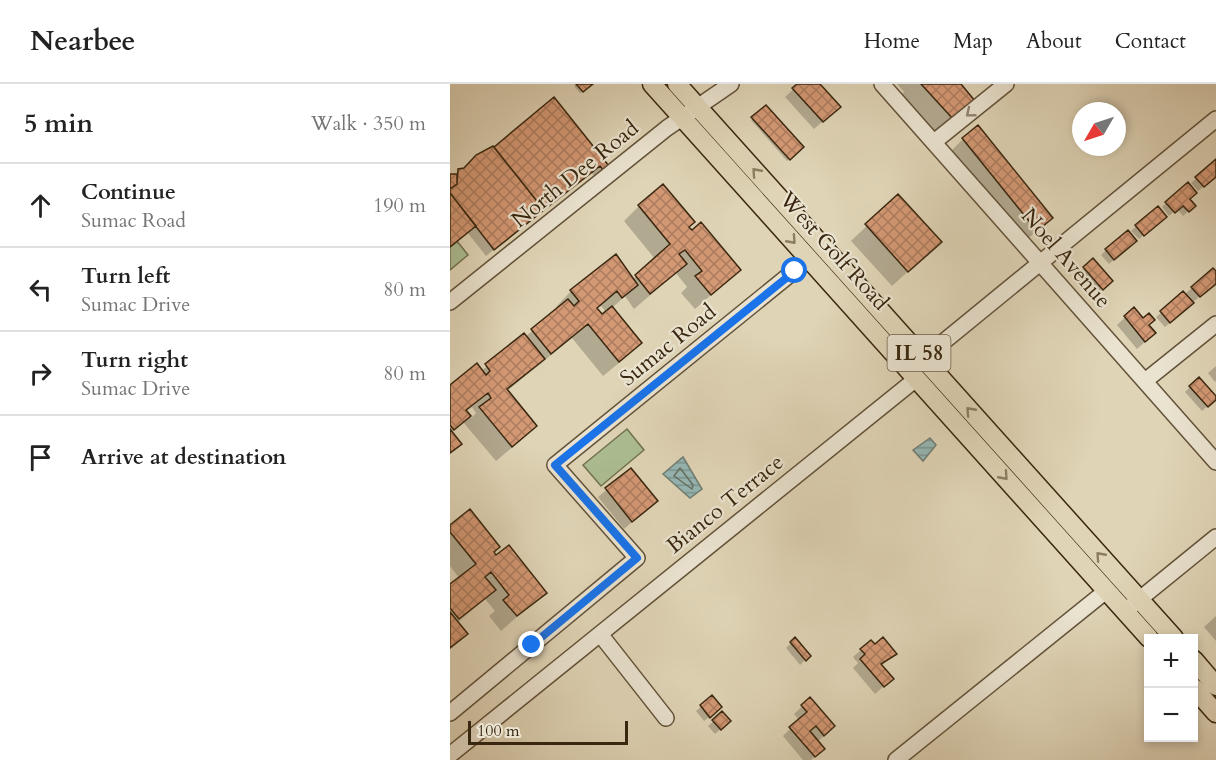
<!DOCTYPE html>
<meta charset="utf-8">
<style>
:root{--surface:#fff;--page:#f6f6f6;--text:#222;--muted:#767676;--line:#e0e0e0}
body{margin:0;font-family:Cardo,serif;background:var(--page);color:var(--text)}
.controls{position:absolute;right:18px;bottom:18px;display:grid;overflow:hidden;border-radius:0px;box-shadow:0 3px 9px #0003}
.controls button{width:54px;height:54px;display:grid;place-items:center;padding:0;border:0;border-bottom:2px solid var(--line);background:var(--surface);color:var(--text);font:30px sans-serif}
.compass{position:absolute;left:622px;top:18px;width:54px;height:54px;border-radius:50%;background:var(--surface);box-shadow:0 3px 9px #0003;rotate:231deg}
.scale{position:absolute;left:18px;bottom:15px;width:160px;box-sizing:border-box;padding-left:6px;border:3px solid #39270f;border-top:0;font-size:16px;line-height:21px;white-space:nowrap;color:#39270f;-webkit-text-stroke:4px #eae3d0;paint-order:stroke}
.stop{position:absolute;width:18px;height:18px;margin:-14px;border:4px solid #1a73e8;border-radius:50%;background:#fff}
.stop.end{background:#1a73e8;border-color:#fff;box-shadow:0 2px 6px #0008}
.list{margin:0;padding:0;list-style:none}
h2{display:flex;justify-content:space-between;align-items:center;height:78px;margin:0;padding:0 24px;font-size:26px}
h2 small{font-size:20px;font-weight:400;color:var(--muted)}
.list li{display:grid;grid-template-columns:39px 1fr auto;gap:18px;align-items:center;box-sizing:border-box;height:84px;padding:0 24px;border-top:2px solid var(--line)}
.list b{display:block;font-size:22px;white-space:nowrap}
.list p{margin:0;font-size:20px;white-space:nowrap;color:var(--muted)}
.list em{font-size:20px;font-style:normal;color:var(--muted)}
.icon{flex:none;width:33px;height:33px;fill:none;stroke:currentColor;stroke-width:2;stroke-linecap:round;stroke-linejoin:round}
.map{position:relative;flex:none;width:766px;height:676px;overflow:hidden}
header{display:flex;align-items:center;gap:36px;box-sizing:border-box;height:84px;padding:0 30px;background:var(--surface);border-bottom:2px solid var(--line)}
header strong{font-size:28px}
nav{display:flex;gap:33px;margin-inline-start:auto;font-size:21px}
main{display:flex}
aside{flex:1;background:var(--surface)}
.map>svg:first-child{display:block}
</style>
<header>
<strong>Nearbee</strong>
<nav><a>Home</a><a>Map</a><a>About</a><a>Contact</a></nav>
</header>
<main>
<aside>
<h2>5 min<small>Walk · 350 m</small></h2>
<ul class="list">
<li><svg class="icon" aria-label="ahead" viewBox="0 0 24 24"><path d="M12 20V5M6 11l6-6 6 6"/></svg><div><b>Continue</b><p>Sumac Road</p></div><em>190 m</em></li>
<li><svg class="icon" aria-label="left" viewBox="0 0 24 24"><path d="M17 20v-9H6M10 6l-5 5 5 5"/></svg><div><b>Turn left</b><p>Sumac Drive</p></div><em>80 m</em></li>
<li><svg class="icon" aria-label="right" viewBox="0 0 24 24"><path d="M7 20v-9h11M14 6l5 5-5 5"/></svg><div><b>Turn right</b><p>Sumac Drive</p></div><em>80 m</em></li>
<li><svg class="icon" aria-label="arrive" viewBox="0 0 24 24"><path d="M6 21V4h12l-3 4 3 4H6"/></svg><div><b>Arrive at destination</b></div></li>
</ul>
</aside>
<div class="map">
<svg width="766" height="676" viewBox="0 0 766 676">
<defs>
<pattern id="park-tufts" width="24" height="20" patternUnits="userSpaceOnUse" patternTransform="scale(1.5)"><rect width="24" height="20" fill="#acbe92"/><path d="M3 7l-1-3M5 7V3M7 7l1-3M15 17l-1-3M17 17v-4M19 17l1-3" fill="none" stroke="#8d9a76"/></pattern>
<pattern id="water-rules" width="6" height="5" patternUnits="userSpaceOnUse" patternTransform="scale(1.5)"><rect width="6" height="5" fill="#95b7b5"/><path d="M0 2.5h6" fill="none" stroke="#7b9592"/></pattern>
<pattern id="building-cross-hatch" width="8" height="8" patternUnits="userSpaceOnUse" patternTransform="scale(1.5)"><rect width="8" height="8" fill="#d39874"/><path d="M0 0l8 8M0 8l8-8" fill="none" stroke="#ac7c5e"/></pattern>
</defs>
<rect width="100%" height="100%" fill="#dfd4b6"/>
<filter id="stains"><feTurbulence type="fractalNoise" baseFrequency=".00333" numOctaves="4"/><feColorMatrix values="0 0 0 0 .2 0 0 0 0 .09 0 0 0 0 .02 0 0 0 .5 -.17"/></filter>
<radialGradient id="worn" r=".72"><stop offset=".6" stop-color="#630" stop-opacity="0"/><stop offset="1" stop-color="#630" stop-opacity=".3"/></radialGradient>
<path fill="#acbe92" stroke="#727250" stroke-width="1.5" d="M177,345L194,366L151,402L133,381Z"/>
<path fill="url(#park-tufts)" stroke="#727250" stroke-width="1.5" d="M7,157L18,171L0,186V163Z"/>
<path fill="url(#water-rules)" stroke="#707d73" stroke-width="1.5" d="M480,354L486,361L473,377L463,366Z
M233,373L252,405L240,414L213,390Z"/>
<path fill="#0003" fill-rule="evenodd" d="M126,0H141L130,9L124,2Z
M349,0H368L381,30L364,45L335,13Z
M447,0H509L523,17L487,50L452,10L454,8Z
M104,15L157,82L145,93L141,88L36,172L17,148L0,163V92L15,86Z
M316,23L352,63L337,77L301,36Z
M513,55L601,134L571,161L498,70Z
M766,77V92L748,107L741,99Z
M448,112L474,173L442,202L401,157Z
M738,115L744,122L733,132L727,125L719,132L712,123L716,119Z
M189,122L237,143L289,186L245,225L231,209L237,203L226,189L184,225L175,212L162,224L190,259L175,274L153,292L122,254L57,307L85,342L70,357L46,377L13,338L1,349L10,359L0,369V303L31,287L75,253L108,225L106,223L121,207L165,172L182,196L205,175L174,137ZM151,222L156,228L152,232L146,225ZM22,323L26,329L21,334L16,328Z
M710,137L689,155L681,147L686,142Z
M680,161L659,180L651,171L656,166Z
M643,176L657,201L647,210L629,189Z
M766,198L715,243L706,233L742,204Z
M684,225L696,257L687,265L667,241Z
M766,282V297L765,298L758,289Z
M740,303L761,319L752,327L735,308Z
M180,386L206,417L174,445L148,413Z
M0,443L43,468L95,508L51,547L39,532L45,527L35,515L7,539L16,550L0,565V502L10,495L0,482Z
M766,532V557L754,543Z
M345,555L359,572L350,581L336,564Z
M411,566L445,570L430,582L434,602L425,610L403,584L408,579L403,573Z
M262,613L266,628L254,637L246,627Z
M360,615L376,650L367,658L373,665L361,676H353L333,652L349,636L344,630Z
M272,630L274,642L265,650L258,642Z"/>
<g fill="none" stroke-linecap="round" stroke-linejoin="round">
<path stroke="#676f62" stroke-width="1.5" d="M230,384L243,401L242,405L224,392Z"/>
</g>
<path fill="url(#building-cross-hatch)" stroke="#39270f" stroke-width="1.5" d="M126,0H143L133,8Z
M347,0H370L391,23L373,38L342,4Z
M471,0H511L525,17L503,35Z
M104,13L159,82L154,87L150,82L94,126L44,63Z
M316,21L354,63L340,76L301,33Z
M528,41L603,134L587,147L512,54Z
M43,62L94,126L44,166L0,109V105L7,100L8,85L14,84L26,71Z
M766,75V93L754,103L745,93Z
M0,90H7V100L0,105Z
M738,98L747,109L740,115L746,122L739,128L733,122L725,129L715,118Z
M213,100L245,138L239,143L242,146L251,138L291,186L261,211L245,192L252,187L235,166L229,170L237,180L200,210L185,191L220,160L188,121Z
M0,109L26,142L0,163Z
M448,110L492,158L458,188L415,140Z
M708,122L717,133L694,152L685,141Z
M678,146L687,157L664,176L655,165Z
M166,170L188,201L172,214L167,207L147,224L152,230L162,222L192,259L169,278L138,240L101,270L81,245L118,215L124,222L129,217L120,206Z
M643,174L663,197L653,206L633,183Z
M763,184L766,187V200L750,213L741,203Z
M733,207L744,219L720,239L710,227Z
M684,223L693,234L699,229L705,236L699,241L706,249L695,258L674,232Z
M74,249L95,275L57,305L87,342L62,363L29,323L41,314L38,309L16,326L21,332L4,346L0,341V301L27,279L36,291L40,287L35,280Z
M749,293L766,312V316L758,323L739,302Z
M0,345L12,360L0,369Z
M181,384L208,417L182,438L155,404Z
M20,425L50,463L44,468L46,471L59,461L97,509L67,532L53,516L59,511L41,488L35,493L46,506L9,535L0,524V500L26,480L0,448V441Z
M0,528L18,550L0,564Z
M345,553L361,572L356,577L340,558Z
M433,553L447,570L431,580L444,595L434,603L410,575L415,570L410,565L421,556L425,560Z
M262,611L272,623L260,634L250,621Z
M360,613L385,642L374,652L366,642L360,647L375,665L365,673L339,643L357,628L351,621Z
M272,627L281,637L271,646L262,636Z"/>
<g fill="none" stroke-linecap="round" stroke-linejoin="round">
<g stroke="#625239" stroke-width="18">
<path id="minor" d="M432,0L766,378
M484,58L556,0
M0,218L217,44L281,0
M464,282L766,35
M695,297L766,240
M680,523L766,453
M150,550L216,634
M0,629L187,474L105,381L359,175
M0,671L466,295
M446,676L656,507"/>
</g>
<g stroke="#39270f" stroke-width="21">
<path id="major" d="M202,0L699,554
M227,0L724,554
M744,576L766,602
M744,604L766,629"/>
</g>
<use href="#minor" stroke="#eae3d0" stroke-width="15"/>
<use href="#major" stroke="#dfd4b6" stroke-width="18"/>
</g>
<defs><path id="oneway-chevron" d="M-2-3.5L2.5 0L-2 3.5" fill="none" stroke-width="1.6" stroke-linecap="round" stroke-linejoin="round" transform="scale(1.5)"/></defs>
<use stroke="#928570" href="#oneway-chevron" transform="translate(520 29) rotate(141)"/>
<g stroke="#8c7e62">
<use href="#oneway-chevron" transform="translate(306 88) rotate(-132)"/>
<use href="#oneway-chevron" transform="translate(342 156) rotate(48)"/>
<use href="#oneway-chevron" transform="translate(520 327) rotate(-132)"/>
<use href="#oneway-chevron" transform="translate(554 392) rotate(48)"/>
<use href="#oneway-chevron" transform="translate(650 472) rotate(-132)"/>
</g>
<g fill="none" stroke-linecap="round" stroke-linejoin="round">
<path stroke="#1a73e8" stroke-width="8" d="M82,561L187,474L105,381L345,187"/>
</g>
<g text-anchor="middle" dominant-baseline="central" stroke-width="4.5" stroke-linejoin="round" paint-order="stroke">
<rect fill="#eae3d0" stroke="#6e5f49" stroke-width="1.5" x="437.5" y="251" width="63" height="36" rx="4.5"/>
<g font-size="21" font-weight="bold" fill="#39270f">
<text x="469" y="269">IL 58</text>
</g>
<g font-size="22" fill="#39270f" stroke="#eae3d0">
<text transform="translate(125 90) rotate(-39)">North Dee Road</text>
<text transform="translate(384 167) rotate(48)">West Golf Road</text>
<text transform="translate(616 174) rotate(49)">Noel Avenue</text>
<text transform="translate(218 261) rotate(-39)">Sumac Road</text>
<text transform="translate(275 420) rotate(-39)">Bianco Terrace</text>
</g>
</g>
<rect width="100%" height="100%" filter="url(#stains)"/>
<rect width="100%" height="100%" fill="url(#worn)"/>
</svg>
<div class="controls">
<button>+</button>
<button>−</button>
</div>
<svg class="compass" viewBox="-18 -18 36 36"><path d="M0-13l5 13h-10z" fill="#e53935"/><path d="M0 13l5-13h-10z" fill="#767676"/></svg>
<div class="scale">100 m</div>
<div class="stop" style="left:345px;top:187px"></div>
<div class="stop end" style="left:82px;top:561px"></div>
</div>
</main>
